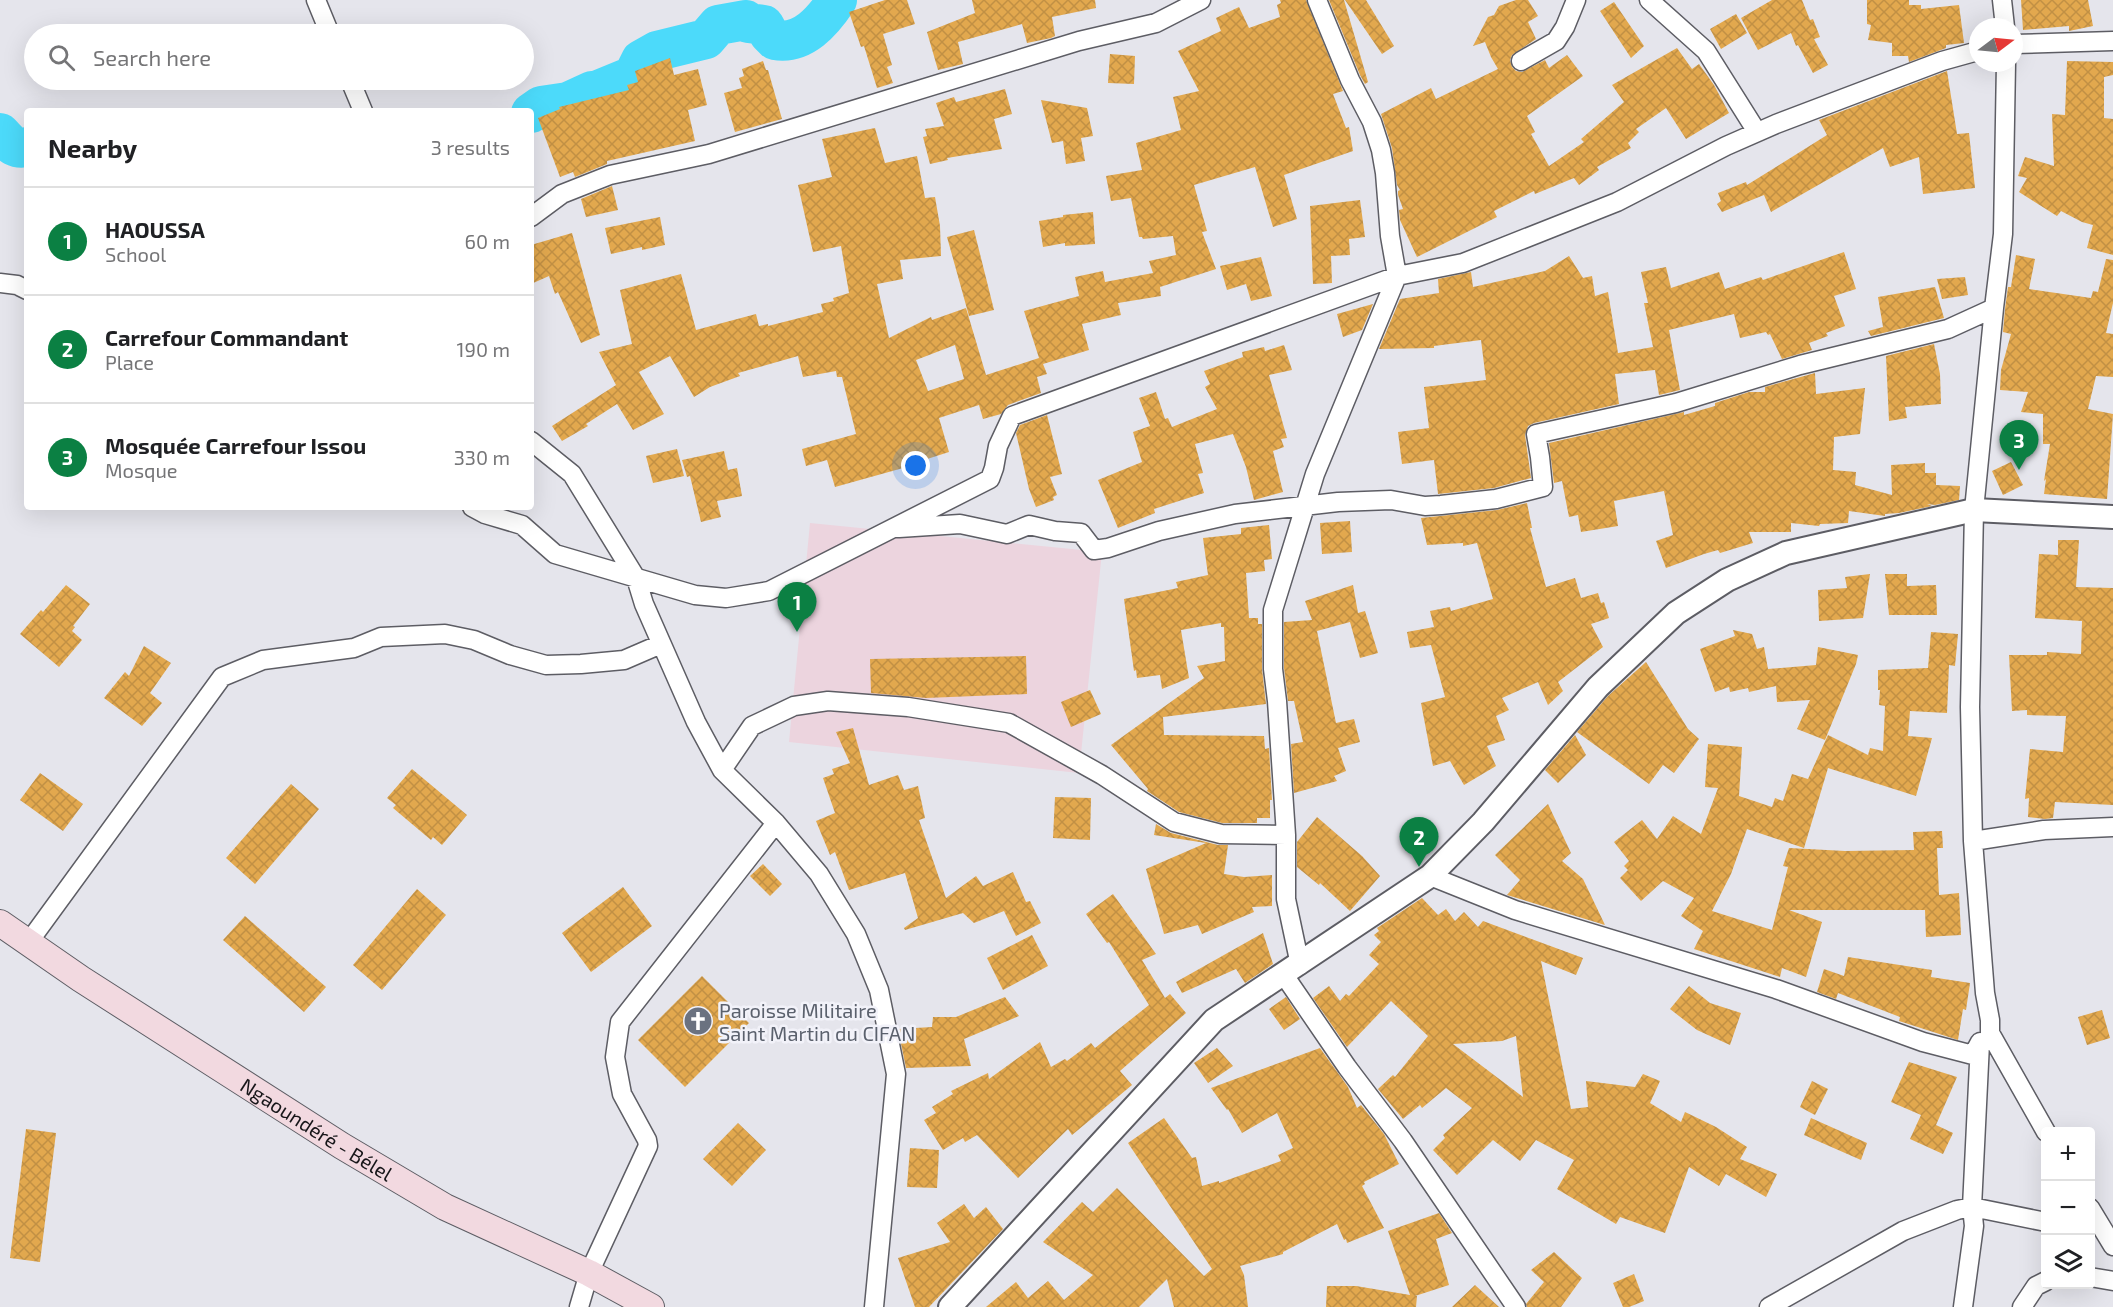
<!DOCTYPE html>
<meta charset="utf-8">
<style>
:root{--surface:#fff;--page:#f2f2f2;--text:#202124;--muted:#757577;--line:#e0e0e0;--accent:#0b8043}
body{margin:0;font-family:"Exo 2",sans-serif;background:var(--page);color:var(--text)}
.controls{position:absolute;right:18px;bottom:18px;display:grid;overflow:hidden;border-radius:6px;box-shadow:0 6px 24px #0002}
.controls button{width:54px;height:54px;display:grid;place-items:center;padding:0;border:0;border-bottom:2px solid var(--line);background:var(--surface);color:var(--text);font:30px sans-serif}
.compass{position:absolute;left:1969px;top:18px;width:54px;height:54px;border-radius:50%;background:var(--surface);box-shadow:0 6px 24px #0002;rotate:74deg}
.you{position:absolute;left:916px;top:466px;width:21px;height:21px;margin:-15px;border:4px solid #fff;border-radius:50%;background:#1a73e8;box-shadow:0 0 0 9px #1a73e833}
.badge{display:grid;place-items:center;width:39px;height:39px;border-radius:50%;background:var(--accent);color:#fff;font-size:20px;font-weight:700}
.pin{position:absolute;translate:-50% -50px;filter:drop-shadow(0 2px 3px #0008)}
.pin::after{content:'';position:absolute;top:32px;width:21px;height:18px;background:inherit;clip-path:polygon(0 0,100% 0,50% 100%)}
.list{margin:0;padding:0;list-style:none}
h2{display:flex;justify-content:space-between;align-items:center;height:78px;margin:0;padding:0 24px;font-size:26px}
h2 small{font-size:20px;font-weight:400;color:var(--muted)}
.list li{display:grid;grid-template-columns:39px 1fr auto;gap:18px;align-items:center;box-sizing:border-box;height:108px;padding:0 24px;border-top:2px solid var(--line)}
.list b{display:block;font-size:22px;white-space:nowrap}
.list p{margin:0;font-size:20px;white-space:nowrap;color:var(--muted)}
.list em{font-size:20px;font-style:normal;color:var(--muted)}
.icon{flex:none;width:33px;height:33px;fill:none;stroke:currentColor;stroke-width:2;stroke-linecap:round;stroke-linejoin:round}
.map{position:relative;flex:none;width:2113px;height:1307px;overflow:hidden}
.search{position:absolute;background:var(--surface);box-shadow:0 6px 24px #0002;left:24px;top:24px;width:510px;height:66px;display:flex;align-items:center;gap:15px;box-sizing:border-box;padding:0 21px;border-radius:33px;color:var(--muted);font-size:22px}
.panel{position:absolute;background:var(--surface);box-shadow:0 6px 24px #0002;left:24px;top:108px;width:510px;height:402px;border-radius:6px}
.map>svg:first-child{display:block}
</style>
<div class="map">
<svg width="2113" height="1307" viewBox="0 0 2113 1307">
<defs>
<pattern id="building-cross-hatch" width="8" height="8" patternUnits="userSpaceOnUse" patternTransform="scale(1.5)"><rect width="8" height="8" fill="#e2a84e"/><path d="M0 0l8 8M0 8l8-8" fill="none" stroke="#c19044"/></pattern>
</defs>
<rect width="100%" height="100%" fill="#e5e5ec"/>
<path fill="#ecd4de" d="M810,523L1102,552L1079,773L789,742Z"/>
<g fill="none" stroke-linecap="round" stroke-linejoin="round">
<path stroke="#4cdafa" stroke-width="40" d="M531,113L541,106L568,102L592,91L591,93L630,77L634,74L641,60L657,51L706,39L718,25L746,20L748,23L764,25L769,34L775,40C803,45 823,21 837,0
M0,133C9,142 13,150 27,147"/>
</g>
<path fill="url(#building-cross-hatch)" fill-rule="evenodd" d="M885,0H907L915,24L883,34L892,65L887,67L893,83L877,88L864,46L861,47L849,12Z
M972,0H1095L1096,8L1052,17L1055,36L1051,38L1027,43L1022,24L958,42L963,64L938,70L927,32L975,13Z
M1280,0H1306L1343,91L1333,94L1346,128L1349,127L1353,151L1284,175L1297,219L1273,227L1255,167L1194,185L1207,231L1202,232L1216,269L1160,287L1161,296L1118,303L1121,315L1082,324L1089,350L1043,364L1047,374L1037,377L1041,393L1008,405L1001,414L983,419L979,405L939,418L949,452L921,461V463L835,487L827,460L806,466L802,449L856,434L842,377H837L836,371L803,377L798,356L738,373L740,376L710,387L694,397L670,356L639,372L664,414L633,430L617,404L586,424L588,426L562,441L552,426L616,385L599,352L632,344L620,290L681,274L696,330L756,314L759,326L768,324V326L823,312L821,304L834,301L833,298L849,293L841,246L813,252L798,185L832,177L822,139L875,128L885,163L917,156L925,198L935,197L940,226L941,256L900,260L903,279L877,284L889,338L931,317L932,320L966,308L986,375L1039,358L1024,311L1079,296L1075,277L1103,271L1105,282L1153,273L1149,261L1176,255L1173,236L1143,239L1142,237H1139L1131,198L1111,201L1106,176L1142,170L1136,143L1181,130L1173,97L1199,91L1178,51L1221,31L1216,18L1239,7L1249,28L1280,17L1277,5L1281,3ZM955,345L964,379L928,391L916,360Z
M1329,0H1344L1368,82L1365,84L1360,75Z
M1345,0H1366L1394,46L1382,54Z
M1516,0H1528L1538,16L1528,22L1536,39L1512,55L1510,60L1512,67L1516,71L1522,72L1545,60L1549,68L1567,55L1583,76L1527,116L1535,132L1531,134L1549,166L1584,142L1581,139L1624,102L1612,85L1677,48L1692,69L1699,64L1714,85L1729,113L1686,139L1666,108L1636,129L1639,132L1628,143L1631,148L1597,167L1599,170L1579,185L1574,178L1535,194L1534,191L1494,211L1497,217L1417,257L1400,220L1399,210L1403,209L1398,195V191L1400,190L1397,185L1392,148L1381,114L1431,88L1436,99L1498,69L1491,57L1485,42L1473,46L1488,17L1494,15L1499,6Z
M1772,0H1802L1810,20L1813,19L1820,37L1814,39L1828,65L1813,73L1798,45L1796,46L1791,33L1758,50L1741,18Z
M1867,0H1909V5H1921V9L1959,5L1964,43L1946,45V48L1909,62L1908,56H1892V43L1868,40L1871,25L1867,24Z
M2021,0H2088L2093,26L2069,31V26L2023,30Z
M1614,2L1644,46L1631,58L1600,11Z
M1736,14L1747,33L1721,49L1710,29Z
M1110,54L1135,56L1134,84L1108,83Z
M670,58L674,75L698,69L707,105L688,110L695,141L607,161V164L575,177L573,172L560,177L538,118L560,109L559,107L629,90L627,85L638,82L635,71Z
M763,61L766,70H768L782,119L735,132L724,93L742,88L739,78L744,76L742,69Z
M2067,61L2113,62V75L2104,77V118L2113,119V255L2087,248L2093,225L2082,222L2061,211L2057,216L2019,192L2027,178L2018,176L2025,157L2054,166L2052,114L2065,115Z
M1947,71L1957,134L1969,133L1975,188L1923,194L1919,157L1890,167L1883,148L1771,212L1764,195L1722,212L1717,204L1721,201L1718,193L1746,182L1747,185L1827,135L1819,120Z
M1005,89L1012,114L994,119L1002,149L947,158L948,160L930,164L923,137L927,136L925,129L944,126L936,103L954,97L956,102Z
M1041,100L1087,108L1093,136L1081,138L1085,161L1066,164L1063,141L1052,143Z
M612,186L618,210L586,217L581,199Z
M1360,200L1365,237L1349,239L1350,255L1331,256L1332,283L1313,284L1310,206Z
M1093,212L1095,244L1065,246V243L1043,247L1039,221L1063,217V215Z
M660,217L665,245L642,250V247L611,254L605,228Z
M974,230L994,310L969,316L947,237Z
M572,233L600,335L581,343L558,292L555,294L549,276L531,284V245Z
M1844,252L1856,289L1834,296L1845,326L1826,333L1828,336L1809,343L1812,350L1782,359L1770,334L1768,335L1766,332L1740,338L1734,314L1669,330L1680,390L1659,395L1655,370L1615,374L1619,404L1534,423L1528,426L1525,435L1531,478L1494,488L1438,494L1434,460L1402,464L1398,432L1429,428L1424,387L1486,380L1481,340L1434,346V348L1379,349L1400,299L1439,293L1438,279L1471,272L1473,287L1545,271L1569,256L1583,278L1592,276L1595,296L1608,292L1618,353L1653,347L1644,303H1648L1641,272L1666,267L1671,288L1719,272L1725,289L1761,277L1763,280Z
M2016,255L2035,259L2029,289L2091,298L2093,291L2098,292L2106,259L2113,260V303L2106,333L2113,334V377L2096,376L2088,409L2113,414L2107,499L2044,494L2046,479L2044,481L2050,444H2043V414L2021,412L2028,392L2000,390L2001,370L2011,334L2003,332L2005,309L2008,287H2011Z
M1261,257L1272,296L1251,301L1246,284L1227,290L1220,266Z
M1965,277L1968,295L1942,299L1937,279Z
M1935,287L1944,318L1871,336L1868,331L1883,327L1878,297Z
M1373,304L1362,330L1343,337L1337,314Z
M1934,344L1940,374L1941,404L1905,407L1907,418L1889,421L1886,356Z
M1284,345L1292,370L1269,375L1287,438L1281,439L1284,447L1273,451L1283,492L1254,500L1246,467L1233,434L1195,444L1203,473L1198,474L1204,493L1154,509L1155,513L1118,528L1098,480L1142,462L1133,432L1150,426L1139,398L1156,392L1165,419L1168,418L1172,427L1217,409L1205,387L1210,384L1204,371L1243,357L1242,352L1264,347L1265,351Z
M1815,373L1816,394L1865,388L1860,434L1834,437L1833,470L1856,472L1855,485L1892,495L1891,465L1925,463V473H1936V485L1960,486L1959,500L1935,505L1927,504L1932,506L1899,513L1885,514V516L1849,511L1848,523L1820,524L1819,526L1791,523V532H1749L1753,543L1720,553L1718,550L1704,554L1666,568L1656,541L1673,535L1664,491L1614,501L1618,526L1581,532L1578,515L1569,517L1562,481L1554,483L1549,443L1684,412V415L1715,406V403L1749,392H1765V387Z
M1047,415L1062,474L1050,477L1057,495L1053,497L1054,500L1036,507L1029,489L1016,433L1020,425Z
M677,449L684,476L653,483L646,456Z
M724,451L728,470L737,468L742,496L717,501L721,517L701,522L690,476L687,477L682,460Z
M2011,462L2023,485L2003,495L1992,471Z
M1527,503L1532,528H1530L1546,587L1575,578L1581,598L1598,593L1601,603L1604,602L1609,618L1591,624L1603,647L1558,682L1563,691L1548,705L1538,682L1502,698L1509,710L1496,716L1505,740L1487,746L1496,766L1464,785L1450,761L1433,766L1421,703L1445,697L1431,645L1410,648L1407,632L1434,627L1430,611L1450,607L1451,611L1493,599L1477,543L1463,546V543L1427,545L1421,518L1497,510Z
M1350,521L1352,552L1322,554L1320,523Z
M1269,525L1272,559L1264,560L1265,571L1246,573L1249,618H1258V624H1262V669L1266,704L1163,717L1164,735L1264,736L1265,749L1269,748L1272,800H1270V818H1257V823H1222L1179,812L1147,791L1148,789L1111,745L1204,678L1197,666L1225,661L1224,627H1221V623L1181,630L1189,678L1162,689L1160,675L1137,678L1136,670L1134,671L1124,599L1178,588L1176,582L1208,575L1203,538L1241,534V528Z
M2058,540H2079L2076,587L2113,588V805L2055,802L2053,818L2045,819L2028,817L2029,798L2025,799L2030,749L2063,752L2066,716L2027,715V710L2012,711L2009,655H2047V652L2081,654L2082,621L2035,618L2039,554L2058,555Z
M1870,574L1863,618L1819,621L1818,590L1847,588L1845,577Z
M1885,574H1907V586L1936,585L1937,615H1889Z
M66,585L90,604L73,626L75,627L72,631L82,640L59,667L20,634L41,610L43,612Z
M1353,585L1358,613L1365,611L1378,653L1360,658L1350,622L1317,631L1336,723L1354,719L1360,742L1338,748L1346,771L1334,776L1337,781L1294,793L1291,744L1303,742L1294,701H1288L1284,668V622L1312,620L1305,601Z
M1733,630L1752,634L1757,649L1764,647L1768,669L1816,665L1818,647L1858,655L1856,664L1825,740L1797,729L1810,700L1777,702L1776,686L1749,692L1748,688L1730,692L1729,687L1715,692L1700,649L1735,636Z
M1931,632L1958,634L1955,666L1949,665L1947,713L1910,711L1908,736L1932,738L1916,796L1828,768L1804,848L1747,829L1731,874L1712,911L1772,930L1788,867L1783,866L1789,848L1845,851L1914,850L1913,832L1942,831L1943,848H1937L1939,895L1959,893L1961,935L1926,937L1925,910H1789L1822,922L1806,977L1782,968L1780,977L1694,949L1703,931L1681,916L1694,898L1663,881L1641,901L1620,878L1628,870L1624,866L1629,861L1614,842L1642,820L1657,839L1673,816L1701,834L1718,788L1705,787L1708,744L1742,747L1739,796L1772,807L1775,798L1783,801L1792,774L1808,779L1828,735L1868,755L1870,748L1883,751L1885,706L1879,705L1880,690H1878V670L1928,668Z
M144,646L171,663L150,693L162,703L142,726L104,698L125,672L129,676Z
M1026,656L1027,694L926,698L871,693L870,659Z
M1646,662L1688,729L1699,739L1674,773L1663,765L1649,784L1577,732L1608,696Z
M1090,690L1101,714L1071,727L1061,702Z
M853,728L869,785L898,775L904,790L918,786L925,818L919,820L946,898L976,876L983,886L1013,872L1026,902L1030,901L1041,923L1016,936L1004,911L974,923L963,913L905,930L904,928L918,918L905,873L849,890L835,852L830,855L816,821L835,813L823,778L834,774L832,769L850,763L836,732Z
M1575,735L1586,755L1558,783L1545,770Z
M412,769L467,815L442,845L433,837L431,840L393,808L396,805L387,798Z
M40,773L83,804L63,831L20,800Z
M291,784L319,809L255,884L226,858Z
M1055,797L1091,798L1090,840L1053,838Z
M1548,804L1571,853L1562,861L1583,879L1605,925L1507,895L1520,880L1495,855Z
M1317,817L1362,856L1380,876L1350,911L1320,883L1319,885L1297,867V842Z
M1156,824L1171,833L1218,845H1228L1224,874L1244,877L1272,875V906L1252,907L1254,912L1202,934L1198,925L1164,934L1146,869L1206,843L1154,835Z
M763,864L782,884L770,896L750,876Z
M623,887L652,926L591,972L562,933Z
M417,889L446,915L382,990L353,965Z
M1113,894L1156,954L1142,960L1165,998L1170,994L1186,1013L1120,1071L1132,1085L1072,1135L1068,1129L1018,1178L977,1135L965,1142L963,1138L943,1150L924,1120L936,1113L932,1107L953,1094L951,1091L988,1073L989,1079L1040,1042L1051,1067L1065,1059L1067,1061L1091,1043L1095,1048L1149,1005L1109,942L1107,943L1086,914Z
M1422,898L1438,915L1446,909L1455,921L1464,912L1478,927L1483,921L1583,958L1576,975L1541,961L1571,1109L1588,1107L1586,1081L1635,1087L1643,1074L1660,1081L1650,1103L1681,1122L1685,1112L1716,1127L1747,1147L1740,1159L1777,1174L1766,1197L1726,1174L1719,1186L1689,1167L1665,1233L1620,1217L1616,1224L1557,1189L1574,1160L1536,1140L1520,1161L1493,1140L1457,1175L1433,1150L1445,1138L1443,1135L1472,1108L1446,1088L1422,1108L1420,1105L1403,1119L1378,1089L1393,1075L1395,1077L1428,1036L1391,1001L1347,1047L1313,998L1329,986L1340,1001L1346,994L1349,996L1379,964L1369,955L1381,942L1374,935L1379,931L1377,928ZM1516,1036L1523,1097L1453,1044L1502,1041Z
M245,916L326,987L304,1012L223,940Z
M1263,933L1273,964L1245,983L1236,969L1182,993L1176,982Z
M1032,935L1048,966L1003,990L987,958Z
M1848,957L1932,970L1931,977L1970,983L1966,1010L1963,1009L1958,1040L1899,1021L1900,1017L1838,993L1836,999L1817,992L1824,969L1844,976Z
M702,976L749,1023L685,1087L638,1040Z
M1689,986L1710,1003L1741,1013L1730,1045L1697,1030L1670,1009Z
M1005,997L1019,1016L964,1039L971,1066L906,1068L898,1029L932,1027L933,1017H956Z
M1286,997L1300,1019L1284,1030L1269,1009Z
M2102,1010L2110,1038L2087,1045L2078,1017Z
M1217,1048L1233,1066L1208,1083L1194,1063Z
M1320,1048L1348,1087L1357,1108L1361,1105L1384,1134L1399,1164L1364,1182L1365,1184L1362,1186L1384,1228L1347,1243L1346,1239L1344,1240L1337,1224L1283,1252V1254L1240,1266L1244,1275L1248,1307H1174L1167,1279L1139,1307H986L1016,1282L1028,1298L1048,1281L1064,1300L1093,1275L1043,1242L1082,1202L1093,1212L1117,1188L1204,1276L1212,1269L1128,1143L1164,1118L1192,1158L1196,1157L1202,1186L1219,1181V1183L1281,1161L1278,1155L1293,1148L1277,1113L1242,1133L1228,1109L1227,1110L1211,1088Z
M1909,1062L1957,1077L1936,1125L1953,1133L1943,1154L1910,1139L1921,1115L1891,1102Z
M1812,1081L1828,1089L1815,1115L1800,1107Z
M1811,1118L1867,1143L1861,1160L1804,1135Z
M738,1123L766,1150L732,1186L703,1159Z
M26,1129L56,1133L40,1262L10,1258Z
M910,1148L939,1150L937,1188L907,1187Z
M964,1204L974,1218L986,1207L1003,1229L929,1307H915L898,1258L950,1242L937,1223Z
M1439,1213L1452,1233L1436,1239L1449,1285L1415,1296H1417L1416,1307H1326L1327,1286H1356L1410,1295L1388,1231Z
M1554,1252L1582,1278L1561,1307H1527L1526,1304L1544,1282L1531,1270Z
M1634,1274L1644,1301L1629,1307H1623L1613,1283Z
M1475,1285L1499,1307H1452Z"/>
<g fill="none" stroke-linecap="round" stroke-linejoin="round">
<g stroke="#5d5d64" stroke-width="21">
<path id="minor" d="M316,0L330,34
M1649,0L1706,51L1757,132
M2002,0L2005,27
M2014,44L2113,41
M1521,61L1556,41L1565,27L1576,0
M2006,63L2003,234L1994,308L1974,510L1970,707L1973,841L1985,993L1990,1020V1033L2046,1132
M350,80L363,111
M531,217L562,194L610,175L709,154L1079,41L1156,23L1201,0
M0,283L17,285L27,290
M531,441L572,474L636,578L644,604L696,722L722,770L776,823L819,874L856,934L879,990L896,1074L874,1307
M472,507L485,514L522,525L555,554L695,595L726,598L769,591L990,479L994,468L998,446L1012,416L1397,276L1463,263L1617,202L1726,146L1776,124L1942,61L1978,51
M899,528L960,524L1007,534L1029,525L1055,531L1081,533L1094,550L1108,548L1159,531L1235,514L1338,502L1391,500L1425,506L1441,505L1496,499L1543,487L1540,457L1536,434L1676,403L1800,365L1948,329L1994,308
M722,770L752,726L794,706L828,701L908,707L1009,723L1102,775L1174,822L1221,834L1286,835
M1973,841L2044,830L2113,827
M1430,876L1515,910L1776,989L1923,1042L1973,1055L1980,1042
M28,943L222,677L263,660L354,648L381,637L445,634L474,640L510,655L546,665L581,664L624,660L661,644
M1300,965L1286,899V835L1277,701L1273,669V610L1315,474L1397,276L1390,236L1385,173L1381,150L1372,122L1350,80L1317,0
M1284,975L1347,1067L1403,1141L1516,1307
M2090,1208L2113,1246
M2090,1277L2113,1281
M579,1307L589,1273L648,1146L647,1140L622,1094L615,1057L620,1022L776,823
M1769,1307L1903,1231L1957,1210L1972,1207L2046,1222
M1963,1307L1974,1226L1972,1207L1980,1043
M2022,1307L2036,1286L2046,1281"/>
</g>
<g stroke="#5d5d64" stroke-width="26">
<path id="tertiary" d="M950,1307L1214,1020L1430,876L1483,822L1598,687L1676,613L1727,580L1786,553L1974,510L2113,517"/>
</g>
<g stroke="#5d5d64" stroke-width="28">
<g id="secondary">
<path id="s1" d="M0,923L81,979L342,1146L445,1207L589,1273L651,1307"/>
</g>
</g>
<use href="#minor" stroke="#fff" stroke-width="18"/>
<use href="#tertiary" stroke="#fff" stroke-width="22"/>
<use href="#secondary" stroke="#f2d9e0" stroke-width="26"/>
</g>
<defs>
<g id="church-disc" transform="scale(1.5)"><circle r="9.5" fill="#6b7280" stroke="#f2f2f9"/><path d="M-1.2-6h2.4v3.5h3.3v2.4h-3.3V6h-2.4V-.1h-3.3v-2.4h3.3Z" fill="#fff"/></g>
</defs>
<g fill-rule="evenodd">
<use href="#church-disc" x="698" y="1021"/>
</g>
<g text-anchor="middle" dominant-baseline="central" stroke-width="5" stroke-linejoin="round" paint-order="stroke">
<g font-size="20" fill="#5b616d" stroke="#f2f2f9" text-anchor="start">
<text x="719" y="1010">Paroisse Militaire<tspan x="719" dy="23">Saint Martin du CIFAN</tspan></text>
</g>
<g font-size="20" fill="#171619" stroke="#f2f2f9">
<text stroke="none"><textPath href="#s1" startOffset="378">Ngaoundéré - Bélel</textPath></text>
</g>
</g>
</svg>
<div class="controls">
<button>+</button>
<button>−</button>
<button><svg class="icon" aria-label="layers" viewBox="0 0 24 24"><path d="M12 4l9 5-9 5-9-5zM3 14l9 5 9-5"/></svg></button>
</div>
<svg class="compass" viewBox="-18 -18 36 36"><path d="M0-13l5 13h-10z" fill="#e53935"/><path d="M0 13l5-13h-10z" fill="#757577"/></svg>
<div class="you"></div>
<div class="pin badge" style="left:797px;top:632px">1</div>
<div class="pin badge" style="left:1419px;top:867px">2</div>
<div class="pin badge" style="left:2019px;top:470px">3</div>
<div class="search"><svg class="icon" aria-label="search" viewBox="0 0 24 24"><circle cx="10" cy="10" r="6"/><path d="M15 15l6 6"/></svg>Search here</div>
<section class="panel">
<h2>Nearby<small>3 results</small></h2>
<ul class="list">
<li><span class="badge">1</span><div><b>HAOUSSA</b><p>School</p></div><em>60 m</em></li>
<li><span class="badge">2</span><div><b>Carrefour Commandant</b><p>Place</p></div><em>190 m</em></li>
<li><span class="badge">3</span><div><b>Mosquée Carrefour Issou</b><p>Mosque</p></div><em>330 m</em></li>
</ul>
</section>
</div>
